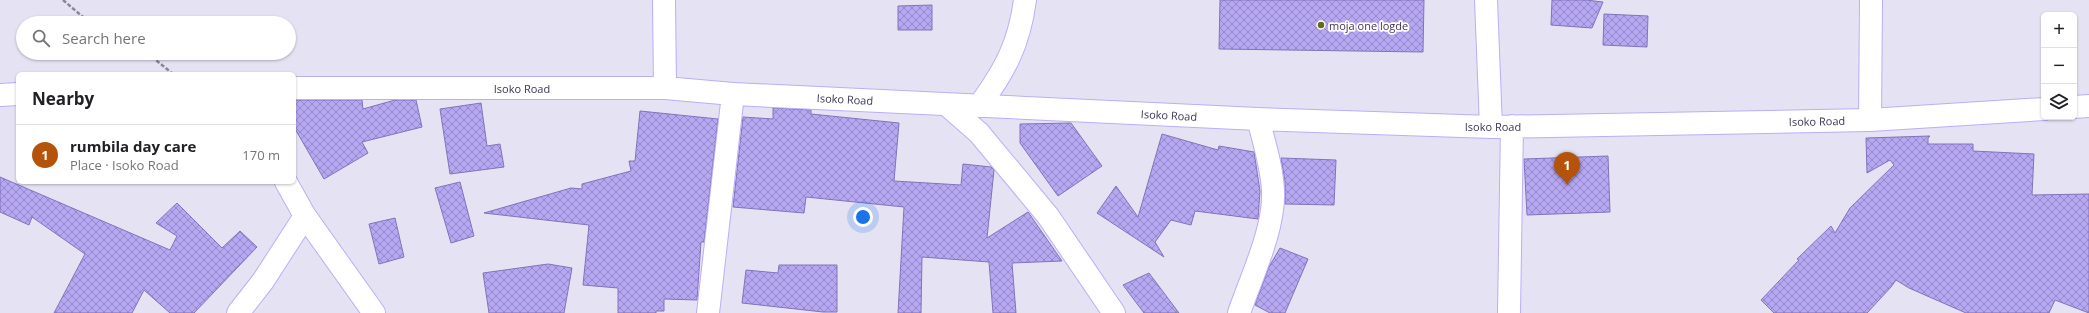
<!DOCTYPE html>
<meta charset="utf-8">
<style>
:root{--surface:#fff;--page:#f2f2f2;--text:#202124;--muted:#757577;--line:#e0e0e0;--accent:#b45309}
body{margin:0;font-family:"Open Sans",sans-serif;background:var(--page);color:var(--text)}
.controls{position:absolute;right:12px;top:12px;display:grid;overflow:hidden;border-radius:6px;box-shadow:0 1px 3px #0004}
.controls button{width:36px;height:36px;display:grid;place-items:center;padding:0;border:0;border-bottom:1px solid var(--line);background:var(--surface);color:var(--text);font:20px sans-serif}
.you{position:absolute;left:863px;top:217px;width:14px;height:14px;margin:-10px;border:3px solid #fff;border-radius:50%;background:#1a73e8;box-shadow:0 0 0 6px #1a73e833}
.badge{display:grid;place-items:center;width:26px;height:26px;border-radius:50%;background:var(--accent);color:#fff;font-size:13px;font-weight:700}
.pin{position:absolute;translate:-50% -33px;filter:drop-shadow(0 1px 2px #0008)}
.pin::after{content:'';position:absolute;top:21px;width:14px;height:12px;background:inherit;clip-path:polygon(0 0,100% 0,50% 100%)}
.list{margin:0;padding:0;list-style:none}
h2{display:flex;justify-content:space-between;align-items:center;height:52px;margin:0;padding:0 16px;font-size:17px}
h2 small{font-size:13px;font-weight:400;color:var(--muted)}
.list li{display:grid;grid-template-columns:26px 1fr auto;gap:12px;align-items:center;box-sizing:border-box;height:60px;padding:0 16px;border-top:1px solid var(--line)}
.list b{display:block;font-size:15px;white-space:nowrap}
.list p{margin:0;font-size:13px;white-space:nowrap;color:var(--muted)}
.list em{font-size:13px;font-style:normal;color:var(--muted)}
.icon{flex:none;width:22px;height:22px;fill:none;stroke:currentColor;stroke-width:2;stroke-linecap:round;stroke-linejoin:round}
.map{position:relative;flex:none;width:2089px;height:313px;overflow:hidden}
.search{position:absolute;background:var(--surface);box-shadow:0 1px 3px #0004;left:16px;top:16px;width:280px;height:44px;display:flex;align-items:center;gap:10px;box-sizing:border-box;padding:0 14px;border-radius:22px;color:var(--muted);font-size:15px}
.panel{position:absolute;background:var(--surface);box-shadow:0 1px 3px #0004;left:16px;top:72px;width:280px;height:112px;border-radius:6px}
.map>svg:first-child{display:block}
</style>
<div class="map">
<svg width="2089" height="313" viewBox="0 0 2089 313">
<defs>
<pattern id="building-cross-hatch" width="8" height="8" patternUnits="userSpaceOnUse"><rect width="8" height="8" fill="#b6a7f2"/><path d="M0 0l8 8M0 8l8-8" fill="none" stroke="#9589c7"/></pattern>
</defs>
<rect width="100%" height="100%" fill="#e5e3f3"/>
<path fill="url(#building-cross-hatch)" stroke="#8273b9" d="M1220,0H1424L1423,52L1219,49Z
M1552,0H1586L1603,2L1592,28L1551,25Z
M932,5V30H898V6Z
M1604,14L1648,16L1647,47L1603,45Z
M294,100H362L363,109L395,100H416L422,127L362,142L368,153L324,179L294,127Z
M481,103L487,146L500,144L504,167L450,174L440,109Z
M773,108L811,110V114L899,123L894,181L961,185L963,164L991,167L994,170L987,238L1028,212L1062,261L1012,263L1016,313H993L989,262L922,257L921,313H898L904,207L806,197L804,213L733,207L743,117L773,119Z
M640,111L718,119L704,242H701L697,300L664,299V311H656V313H618V288L583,285L589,225L484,213L571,188L582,189V184L631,171L629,161H635Z
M1071,123L1102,166L1058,196L1020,143V124Z
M1162,134L1218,150L1219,146L1254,152L1260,191L1258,219L1195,211L1191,225L1171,220L1155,242L1164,257L1097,213L1116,186L1138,217Z
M1930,136L1928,138V144H1973V151L2034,154L2032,195L2089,194V313L2055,300L2049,313H1966L1909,288L1896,280L1891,287L1867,313H1774L1761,300L1799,260L1797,259L1831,226L1835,233L1850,208L1894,165L1890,160L1867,173L1866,138Z
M1608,156L1610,212L1527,215L1524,159Z
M1281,158L1336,160L1334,205L1285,204V181Z
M0,177L170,250L177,236L156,223L177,203L222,248L240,231L257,247L194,313H170L144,290L132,313H54L85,254L32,217L29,225L0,212Z
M460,182L474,236L451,243L435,188Z
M395,218L404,257L379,264L369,224Z
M1280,248L1308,259L1285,313H1270L1255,305L1269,267Z
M548,264L572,268L564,313H489L483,273Z
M779,265H837V312H823L742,303L746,270L778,273Z
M1149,273L1179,313H1144L1123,285Z"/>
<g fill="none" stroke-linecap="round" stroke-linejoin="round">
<g stroke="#bcadf8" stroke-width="24">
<path id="minor" d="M664,0L665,88
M1486,0L1491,127
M294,88H665L733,94L1258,119L1491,127L1870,120L2044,109
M0,95L18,94
M947,105L979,133L1048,216L1114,313
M979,106C1005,70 1019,45 1025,0
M2074,107L2089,106
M1870,120L1871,0
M286,182L305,216L374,313
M238,313L263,281L305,216
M708,313L733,94
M1239,313C1251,278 1275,228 1273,191C1272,167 1264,142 1258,119
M1509,313L1512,126"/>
</g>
<path stroke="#8a859d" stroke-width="2.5" stroke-dasharray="4 2" stroke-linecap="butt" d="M63,0L90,23
M147,53L173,74"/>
<use href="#minor" stroke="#fff" stroke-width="22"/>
</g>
<circle fill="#666b0d" stroke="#fff" stroke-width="1.5" cx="1321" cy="25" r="4"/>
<g text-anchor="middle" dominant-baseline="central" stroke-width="3.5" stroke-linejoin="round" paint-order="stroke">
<g font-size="11" fill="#3c3554" stroke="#fff" text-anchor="start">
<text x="1329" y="25">moja one logde</text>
</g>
<g font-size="11" fill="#3c3554" stroke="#fff">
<text x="522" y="88">Isoko Road</text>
<text transform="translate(845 99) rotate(3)">Isoko Road</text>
<text transform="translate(1169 115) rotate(3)">Isoko Road</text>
<text transform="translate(1817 121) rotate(-1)">Isoko Road</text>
<text x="1493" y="126">Isoko Road</text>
</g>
</g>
</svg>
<div class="controls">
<button>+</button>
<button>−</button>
<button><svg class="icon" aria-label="layers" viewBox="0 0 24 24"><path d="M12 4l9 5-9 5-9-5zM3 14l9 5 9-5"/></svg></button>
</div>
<div class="you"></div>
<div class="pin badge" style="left:1567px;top:185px">1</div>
<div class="search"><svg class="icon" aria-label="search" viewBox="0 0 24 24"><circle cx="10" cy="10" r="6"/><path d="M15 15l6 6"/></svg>Search here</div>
<section class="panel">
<h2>Nearby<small></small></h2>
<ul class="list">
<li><span class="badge">1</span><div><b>rumbila day care</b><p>Place · Isoko Road</p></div><em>170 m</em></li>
</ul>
</section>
</div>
